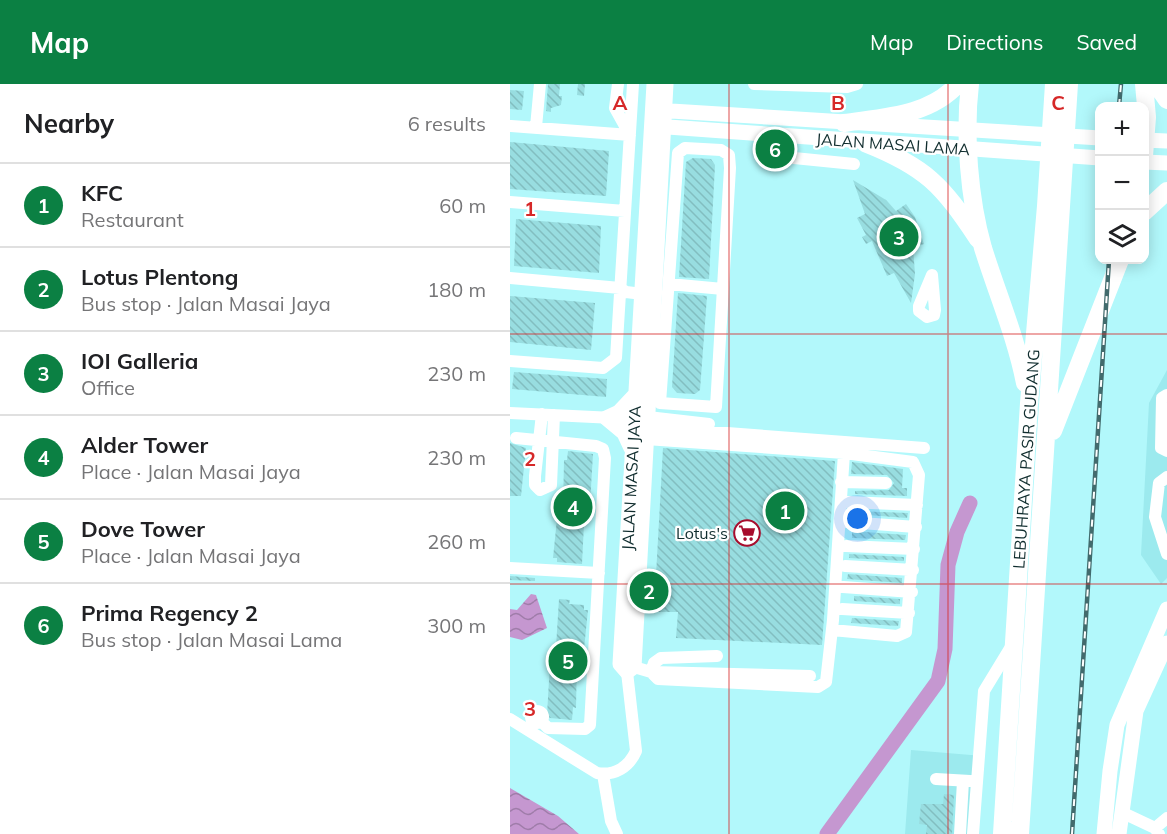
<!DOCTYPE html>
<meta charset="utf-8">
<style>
:root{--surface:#fff;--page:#f2f2f2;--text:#202124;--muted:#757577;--line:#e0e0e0;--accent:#0b8043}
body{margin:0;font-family:Mulish,sans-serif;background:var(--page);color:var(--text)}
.controls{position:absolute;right:18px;top:18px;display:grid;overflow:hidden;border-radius:12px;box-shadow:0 3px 15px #0003}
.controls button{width:54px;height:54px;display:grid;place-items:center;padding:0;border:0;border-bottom:2px solid var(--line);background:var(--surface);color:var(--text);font:30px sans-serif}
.you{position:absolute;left:348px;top:435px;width:21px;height:21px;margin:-15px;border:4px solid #fff;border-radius:50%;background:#1a73e8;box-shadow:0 0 0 9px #1a73e833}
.badge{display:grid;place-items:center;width:39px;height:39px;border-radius:50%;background:var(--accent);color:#fff;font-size:20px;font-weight:700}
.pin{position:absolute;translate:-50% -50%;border:3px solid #fff;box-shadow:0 2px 6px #0006}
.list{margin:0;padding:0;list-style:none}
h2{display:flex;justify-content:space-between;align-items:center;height:78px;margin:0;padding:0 24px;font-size:26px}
h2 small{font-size:20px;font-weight:400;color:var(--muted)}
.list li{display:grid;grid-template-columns:39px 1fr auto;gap:18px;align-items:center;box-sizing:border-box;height:84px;padding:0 24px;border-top:2px solid var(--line)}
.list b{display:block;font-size:22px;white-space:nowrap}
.list p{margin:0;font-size:20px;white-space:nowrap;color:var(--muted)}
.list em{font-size:20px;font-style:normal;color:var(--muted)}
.icon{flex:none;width:33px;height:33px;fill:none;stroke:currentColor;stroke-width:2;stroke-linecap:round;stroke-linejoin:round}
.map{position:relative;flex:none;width:657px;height:750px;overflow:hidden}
header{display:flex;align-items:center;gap:36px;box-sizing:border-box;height:84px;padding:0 30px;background:var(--accent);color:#fff}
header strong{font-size:28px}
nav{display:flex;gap:33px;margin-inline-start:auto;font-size:21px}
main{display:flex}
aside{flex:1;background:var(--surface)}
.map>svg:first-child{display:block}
</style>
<header>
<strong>Map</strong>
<nav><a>Map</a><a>Directions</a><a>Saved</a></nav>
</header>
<main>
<aside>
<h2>Nearby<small>6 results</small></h2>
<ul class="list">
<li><span class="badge">1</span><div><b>KFC</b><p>Restaurant</p></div><em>60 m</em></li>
<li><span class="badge">2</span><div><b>Lotus Plentong</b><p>Bus stop · Jalan Masai Jaya</p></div><em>180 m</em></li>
<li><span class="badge">3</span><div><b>IOI Galleria</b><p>Office</p></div><em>230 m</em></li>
<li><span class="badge">4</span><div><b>Alder Tower</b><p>Place · Jalan Masai Jaya</p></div><em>230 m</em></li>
<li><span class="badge">5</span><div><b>Dove Tower</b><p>Place · Jalan Masai Jaya</p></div><em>260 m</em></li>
<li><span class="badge">6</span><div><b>Prima Regency 2</b><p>Bus stop · Jalan Masai Lama</p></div><em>300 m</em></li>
</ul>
</aside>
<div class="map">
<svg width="657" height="750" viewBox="0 0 657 750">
<defs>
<pattern id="water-waves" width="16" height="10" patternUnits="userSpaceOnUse" patternTransform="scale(1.5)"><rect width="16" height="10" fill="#c597d0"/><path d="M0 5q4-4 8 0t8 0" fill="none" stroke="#9f7ca9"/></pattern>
<pattern id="building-back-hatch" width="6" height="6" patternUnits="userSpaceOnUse" patternTransform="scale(1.5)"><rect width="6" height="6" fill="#98dde0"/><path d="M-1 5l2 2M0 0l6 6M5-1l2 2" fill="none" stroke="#82bec0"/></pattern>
</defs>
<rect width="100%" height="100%" fill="#b2f8fb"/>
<path fill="#9ceaee" d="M657,286V494L651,500L631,471L639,319Z
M401,666L473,672L468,750H395Z"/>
<path fill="url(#water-waves)" d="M21,510L26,511L37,544L12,556L0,553V525L7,526Z
M0,704L48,732L69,750H0Z"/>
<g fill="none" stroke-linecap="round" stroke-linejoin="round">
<path stroke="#c597d0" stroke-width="15" d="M317,750L428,597L435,565L438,481L447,448L460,419"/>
</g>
<path fill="url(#building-back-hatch)" d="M38,0H50L49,12H52L51,21L41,24V28L36,27Z
M68,0H75L74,12L67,11Z
M0,6L14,7L12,26L0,25Z
M0,58L99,67L96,112L0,105Z
M183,74L201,75L205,81L199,195L169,193L176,78Z
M343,96L376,116L386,127L396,120L405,133L414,160L403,163L405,190L401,219L384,189L377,192L362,157L356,160L352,153L356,151L347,134L355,130Z
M6,135L91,142L89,189L4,182Z
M168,209L197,212L190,306L185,310L167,309L162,303Z
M0,212L85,219L81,266L0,258Z
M4,288L97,295L96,313L2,305Z
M0,359L16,364L11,412H0Z
M153,364L325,377L312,561L166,554L168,528H144Z
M58,367L83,370L80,420H75L72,480L47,478V474H43L48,425H53L54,376H57Z
M342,378L393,385L392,404H397V412L345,410V407L379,406L384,399L377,391L341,390Z
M344,427L398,429L397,434L344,430Z
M342,447L396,451L395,456L342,454Z
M339,470L394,473V477L339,474Z
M338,490L392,494V499L337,495Z
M0,492L25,494V497L0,496Z
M344,512L390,515V520L344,517Z
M49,515L60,516L59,520L74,521V526H78L73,575L67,574L66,624L63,623L62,636L40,634L37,631L40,579H45Z
M342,534L389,537L388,542L341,539Z
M434,710L444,711L442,750H416L417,741L409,740L411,720H433Z"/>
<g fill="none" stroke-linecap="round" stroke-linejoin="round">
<path stroke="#fff" stroke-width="12" d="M108,0L105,24L120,51
M244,0L337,3L347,0
M1,42L120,51
M26,43L30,0
M252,50C252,63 251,68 264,72L344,80
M175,64L211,66L219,71L220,84L206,323L150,319L168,69Z
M0,118L115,127
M422,191L425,226L424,231L417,233L409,227V222Z
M0,194L110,204L116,208L141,211
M159,200L213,205
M0,277L93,284L106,274L123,0
M657,311L652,314L651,364L657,367
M0,329L104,334
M32,330L25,392V401L30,406L41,401L44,331
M129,332L199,340
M114,335L124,342L414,364
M6,354L86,362L93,365L95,374L80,641L75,645L38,644L31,637
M136,355L334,369L403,378L409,391L396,548L387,552L322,546
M657,393L649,399L645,433L657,470
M331,398L376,399
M338,418L407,421
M337,438L406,443
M336,462L404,465
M335,482L403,486
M0,484L89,489
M333,503L402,508
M332,525L399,529
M207,572L151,574L144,579L141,588L148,595L308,603L316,598L323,536L334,369
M124,583L141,588L300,592
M21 633a6 6 0 1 1 12 0a6 6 0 1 1-12 0Z
M0,635L87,689C105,692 119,683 126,667L117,588
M93,690L101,737L107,750
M426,695L460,697
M611,728L645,744L649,750
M645,744L657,734
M450,750L453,697
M463,750L474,607L502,561"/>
<path stroke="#fff" stroke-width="15" d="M144,0L110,580L117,588L124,583L156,0
M145,26L590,54
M144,42L590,74
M634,56L657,57
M634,78L657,79
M121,364L114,349L96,334L109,328L125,311
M594,750L600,687L607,641L657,525
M609,750L626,627L657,559"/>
<path stroke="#fff" stroke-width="18" d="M460,0C454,50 459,115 473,164C487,209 506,253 515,299
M634,0L637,33L634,72
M646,0L657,16
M334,39C374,33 419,32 448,0
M355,59C416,83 432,101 468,155
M634,128L657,107
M543,347L610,176
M492,750L519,319L536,122L544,0
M510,750L559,0"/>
<g stroke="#426b6d" stroke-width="4.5">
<path id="rail" d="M609,22L611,0
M562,750L599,176"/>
</g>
<use href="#rail" stroke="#fff" stroke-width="2" stroke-dasharray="7" stroke-linecap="butt"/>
</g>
<path fill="none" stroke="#d62828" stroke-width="1.5" stroke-opacity="0.55" d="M219,0V750M438,0V750M0,250H657M0,500H657"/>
<defs>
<g id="supermarket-ring" transform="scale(1.35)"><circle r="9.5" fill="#fff" stroke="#a70d2d" stroke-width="1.5"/><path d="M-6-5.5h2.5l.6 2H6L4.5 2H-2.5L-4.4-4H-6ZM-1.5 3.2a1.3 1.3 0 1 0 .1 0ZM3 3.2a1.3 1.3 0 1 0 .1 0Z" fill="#a70d2d"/></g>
</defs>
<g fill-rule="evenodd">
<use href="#supermarket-ring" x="237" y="449"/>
</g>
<g text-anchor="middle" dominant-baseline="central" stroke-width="4.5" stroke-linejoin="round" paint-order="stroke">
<g font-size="16" fill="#102d2e" stroke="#fff">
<text transform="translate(383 60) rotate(4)">JALAN MASAI LAMA</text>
<text transform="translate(516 375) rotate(-86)">LEBUHRAYA PASIR GUDANG</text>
<text transform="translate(121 394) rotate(-87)">JALAN MASAI JAYA</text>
</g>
<g font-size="16" fill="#102d2e" stroke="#fff" text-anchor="end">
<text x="218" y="449">Lotus's</text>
</g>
</g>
<g font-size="20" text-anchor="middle" font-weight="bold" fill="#d62828" stroke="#fff" stroke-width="4.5" stroke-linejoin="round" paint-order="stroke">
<text x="110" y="26">A</text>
<text x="328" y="26">B</text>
<text x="548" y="26">C</text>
<text x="20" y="132">1</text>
<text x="20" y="382">2</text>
<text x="20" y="632">3</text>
</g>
</svg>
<div class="controls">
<button>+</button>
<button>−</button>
<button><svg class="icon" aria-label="layers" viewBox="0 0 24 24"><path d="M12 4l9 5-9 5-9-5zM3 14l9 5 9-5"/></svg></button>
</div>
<div class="you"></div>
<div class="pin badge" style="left:275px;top:427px">1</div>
<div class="pin badge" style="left:139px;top:507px">2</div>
<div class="pin badge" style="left:389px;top:153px">3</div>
<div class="pin badge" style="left:63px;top:423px">4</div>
<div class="pin badge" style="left:58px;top:577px">5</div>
<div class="pin badge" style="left:265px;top:65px">6</div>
</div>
</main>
